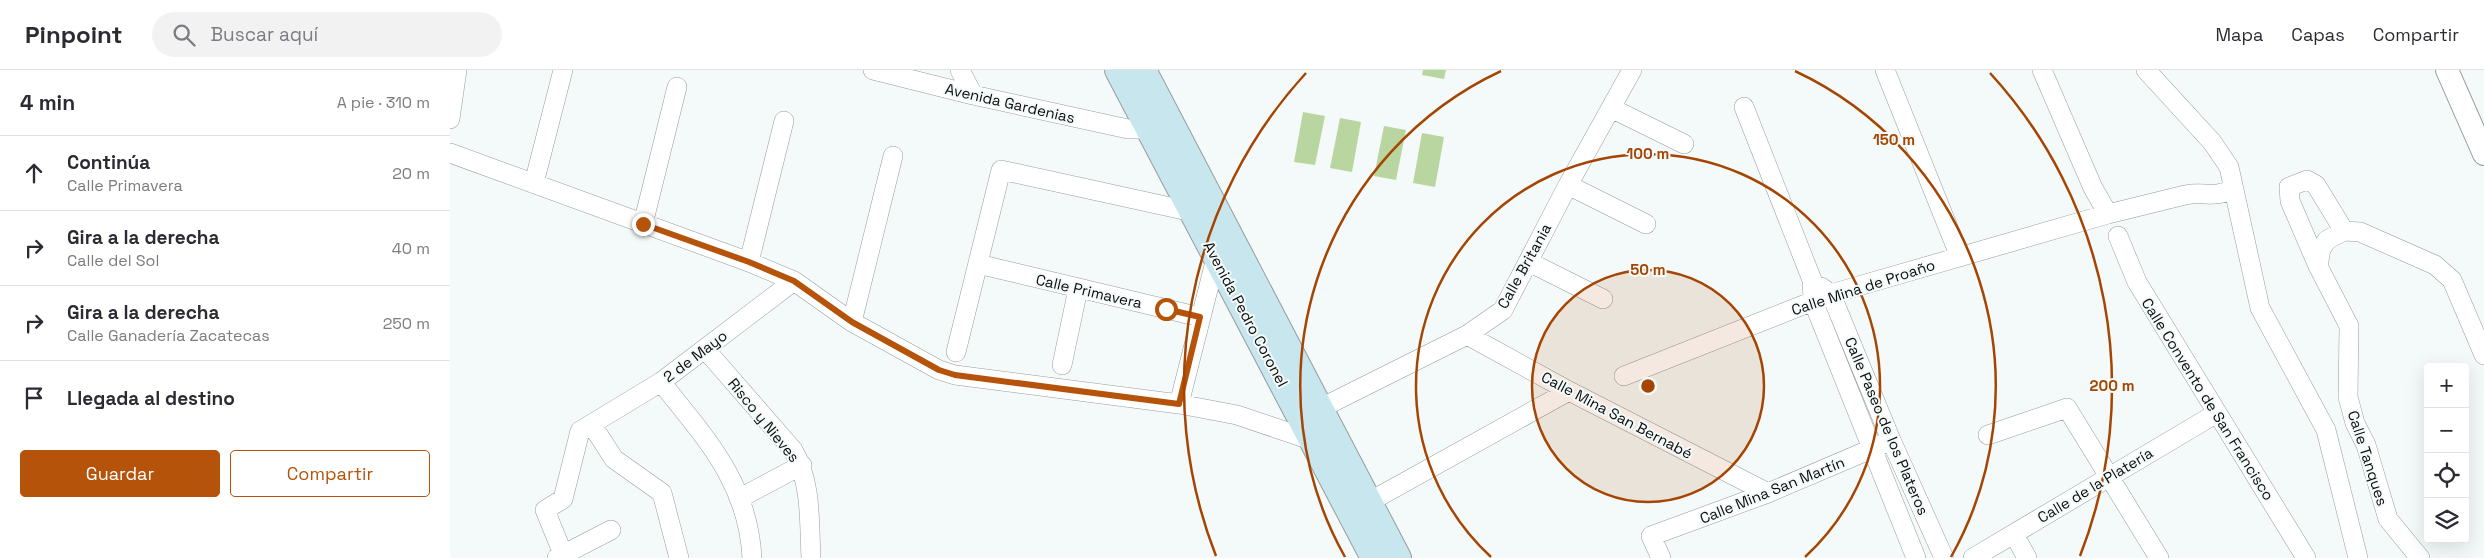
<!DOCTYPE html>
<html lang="es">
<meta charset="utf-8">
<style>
:root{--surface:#fff;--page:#f2f2f3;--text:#2b2b33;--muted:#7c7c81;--line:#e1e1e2;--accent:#b45309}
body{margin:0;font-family:"Space Grotesk",sans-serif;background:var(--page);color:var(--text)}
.controls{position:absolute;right:15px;bottom:15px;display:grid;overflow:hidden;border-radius:5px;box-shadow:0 5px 20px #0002}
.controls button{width:45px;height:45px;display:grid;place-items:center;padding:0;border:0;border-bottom:1px solid var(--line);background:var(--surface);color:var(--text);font:25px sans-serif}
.stop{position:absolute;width:15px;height:15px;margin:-11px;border:4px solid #b45309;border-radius:50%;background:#fff}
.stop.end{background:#b45309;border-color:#fff;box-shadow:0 1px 5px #0008}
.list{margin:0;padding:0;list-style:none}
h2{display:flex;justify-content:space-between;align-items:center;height:65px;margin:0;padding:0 20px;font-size:21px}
h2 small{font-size:16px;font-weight:400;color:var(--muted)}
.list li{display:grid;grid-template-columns:32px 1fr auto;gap:15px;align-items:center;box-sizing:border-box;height:75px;padding:0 20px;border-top:1px solid var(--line)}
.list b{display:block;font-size:19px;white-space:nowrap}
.list p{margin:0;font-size:16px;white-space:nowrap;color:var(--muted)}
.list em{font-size:16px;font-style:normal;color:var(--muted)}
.actions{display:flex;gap:10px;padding:15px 20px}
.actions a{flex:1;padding:11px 0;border:1px solid var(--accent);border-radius:5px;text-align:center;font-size:18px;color:var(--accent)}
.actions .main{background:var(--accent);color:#fff}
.icon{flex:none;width:28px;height:28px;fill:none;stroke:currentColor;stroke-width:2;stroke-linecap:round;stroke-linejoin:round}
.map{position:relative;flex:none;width:2034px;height:488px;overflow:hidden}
header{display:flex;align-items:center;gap:30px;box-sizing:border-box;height:70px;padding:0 25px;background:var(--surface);border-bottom:1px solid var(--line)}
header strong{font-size:24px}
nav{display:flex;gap:28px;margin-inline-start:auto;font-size:18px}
.search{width:350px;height:45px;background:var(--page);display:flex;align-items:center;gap:12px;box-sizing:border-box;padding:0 18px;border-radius:28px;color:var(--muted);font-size:19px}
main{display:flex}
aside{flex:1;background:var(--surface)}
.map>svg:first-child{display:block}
</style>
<header>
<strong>Pinpoint</strong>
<div class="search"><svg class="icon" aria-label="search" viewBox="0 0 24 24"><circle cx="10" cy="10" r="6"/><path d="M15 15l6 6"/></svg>Buscar aquí</div>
<nav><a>Mapa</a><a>Capas</a><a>Compartir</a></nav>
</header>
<main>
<aside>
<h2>4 min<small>A pie · 310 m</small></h2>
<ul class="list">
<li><svg class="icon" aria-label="ahead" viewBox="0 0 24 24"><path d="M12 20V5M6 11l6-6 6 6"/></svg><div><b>Continúa</b><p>Calle Primavera</p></div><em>20 m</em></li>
<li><svg class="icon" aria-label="right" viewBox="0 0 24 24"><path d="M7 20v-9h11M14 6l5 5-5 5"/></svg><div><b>Gira a la derecha</b><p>Calle del Sol</p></div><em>40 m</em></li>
<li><svg class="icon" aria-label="right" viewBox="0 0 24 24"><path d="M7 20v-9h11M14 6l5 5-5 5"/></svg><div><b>Gira a la derecha</b><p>Calle Ganadería Zacatecas</p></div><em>250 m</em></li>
<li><svg class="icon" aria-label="arrive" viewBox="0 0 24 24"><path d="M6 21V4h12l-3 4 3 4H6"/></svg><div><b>Llegada al destino</b></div></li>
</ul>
<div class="actions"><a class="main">Guardar</a><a>Compartir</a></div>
</aside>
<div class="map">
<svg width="2034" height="488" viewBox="0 0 2034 488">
<rect width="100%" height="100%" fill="#f3faf9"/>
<path fill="#bad6a0" d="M973,0H996L994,9L972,5Z
M853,42L875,46L865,95L844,92Z
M890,48L911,52L902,102L880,98Z
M934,56L956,60L946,110L924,106Z
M972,63L994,67L985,117L963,113Z"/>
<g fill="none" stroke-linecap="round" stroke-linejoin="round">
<g stroke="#979d9c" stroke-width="20">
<path id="minor" d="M423,0L523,25L678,59H698
M510,0L523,25
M1435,0L1510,187
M1592,0L1643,118L1658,144
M1696,0L1762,72L1779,97L1810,238L1876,360L1908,488
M1294,37L1362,210L1363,231L1466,488
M1161,38L1234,74
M0,49L7,0
M0,83L299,192L344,211L402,252L489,300L505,305L729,334L787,345L861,370
M84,113L113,0
M1118,115L1196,154
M193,154L227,17
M1668,166L1687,212L1856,488
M299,192L334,51
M1079,192L1153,229
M528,194L750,247
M1868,196L1840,131L1839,117L1857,110L1866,115L1894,161
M1371,217L1381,224L1441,370L1494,488
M402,252L443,86
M1017,265L1119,321L1318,423
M255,279L343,380C362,413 359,451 361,488
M506,282L551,100L743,142
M612,295L628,219
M1174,306L1381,224L1658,144L1735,125C1755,121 1763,129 1783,119
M211,312C256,369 298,412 302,488
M729,334L766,188L770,182
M871,338L1017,265L1053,240L1118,115L1182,0
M142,355L164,389L212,423L229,488
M1538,365L1617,338L1709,488
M290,428L352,395
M919,432L1119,321
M1564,464L1577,488
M107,488L161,460
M112,488L113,484L95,440L113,429L130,361L211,312L344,211
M1211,488L1201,466L1318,423L1433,374
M1523,488L1767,343
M1970,488L1938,449L1916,375L1905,353L1898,327L1899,256L1868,196L1871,179L1877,170L1894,161L1910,162L1985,195L2002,210L2034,285"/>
</g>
<g stroke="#979d9c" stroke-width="24">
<path id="tertiary" d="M1997,0L2034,84"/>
</g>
<g stroke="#979d9c" stroke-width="28">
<path id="secondary" d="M668,0L924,488
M693,0L948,488"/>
</g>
<use href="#minor" stroke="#fff" stroke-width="19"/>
<use href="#tertiary" stroke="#fff" stroke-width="22"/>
<use href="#secondary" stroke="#c8e6ee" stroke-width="26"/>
</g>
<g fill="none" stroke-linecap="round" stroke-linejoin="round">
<path stroke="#b45309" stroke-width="6" d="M193,154L299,192L344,211L402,252L489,300L505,305L729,334L750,247L716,239"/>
</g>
<circle cx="1198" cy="316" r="116" fill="#a64402" fill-opacity=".12"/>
<g fill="none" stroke="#a64402" stroke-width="2.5">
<circle cx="1198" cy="316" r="116"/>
<path d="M1041 487A232 232 0 1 1 1355 487"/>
<path d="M895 487A348 348 0 0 1 1051 1M1345 1A348 348 0 0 1 1501 487"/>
<path d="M766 486A464 464 0 0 1 856 3M1540 3A464 464 0 0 1 1630 486"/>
</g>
<g text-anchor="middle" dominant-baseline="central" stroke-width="4" stroke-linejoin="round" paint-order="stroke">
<g font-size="15" fill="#0b0d0c" stroke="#f3faf9">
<text transform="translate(560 33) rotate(13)">Avenida Gardenias</text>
<text transform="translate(1074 196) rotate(-61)">Calle Britania</text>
<text transform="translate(1413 217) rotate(-18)">Calle Mina de Proaño</text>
<text transform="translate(639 221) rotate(13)">Calle Primavera</text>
<text transform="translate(796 244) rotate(62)">Avenida Pedro Coronel</text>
<text transform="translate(245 286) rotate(-37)">2 de Mayo</text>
<text transform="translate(1758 329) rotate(58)">Calle Convento de San Francisco</text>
<text transform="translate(1167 345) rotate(28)">Calle Mina San Bernabé</text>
<text transform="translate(314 350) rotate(51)">Risco y Nieves</text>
<text transform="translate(1437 356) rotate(67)">Calle Paseo de los Plateros</text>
<text transform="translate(1918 388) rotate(72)">Calle Tanques</text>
<text transform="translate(1645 415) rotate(-31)">Calle de la Platería</text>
<text transform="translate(1322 420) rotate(-22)">Calle Mina San Martín</text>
</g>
</g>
<circle cx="1198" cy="316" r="8" fill="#a64402" stroke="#f3faf9" stroke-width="2.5"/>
<g font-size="15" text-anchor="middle" font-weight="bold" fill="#a64402" stroke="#f3faf9" stroke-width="4" stroke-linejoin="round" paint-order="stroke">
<text x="1444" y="75">150 m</text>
<text x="1198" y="89">100 m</text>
<text x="1198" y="205">50 m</text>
<text x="1662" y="321">200 m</text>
</g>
</svg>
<div class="controls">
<button>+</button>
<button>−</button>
<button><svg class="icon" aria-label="locate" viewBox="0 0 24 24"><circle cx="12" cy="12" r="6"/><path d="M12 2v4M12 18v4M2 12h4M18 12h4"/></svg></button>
<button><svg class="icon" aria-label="layers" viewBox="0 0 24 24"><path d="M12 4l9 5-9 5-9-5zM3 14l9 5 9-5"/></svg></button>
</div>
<div class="stop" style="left:716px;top:239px"></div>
<div class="stop end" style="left:193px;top:154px"></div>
</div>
</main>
